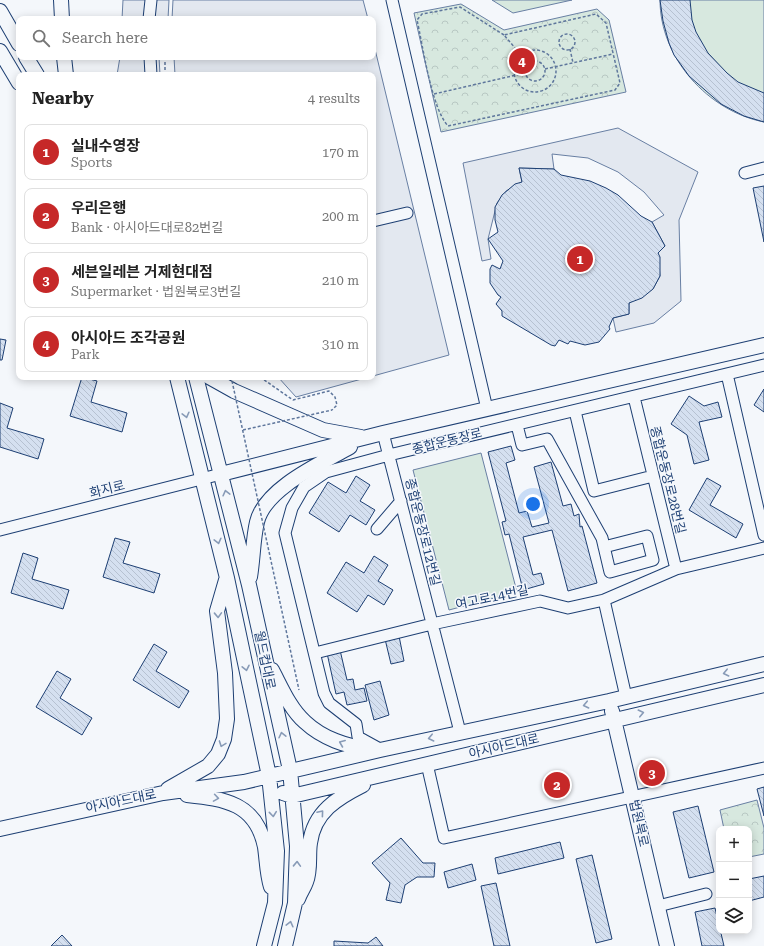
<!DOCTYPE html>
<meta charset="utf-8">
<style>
:root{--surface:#fff;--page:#f2f2f2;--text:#222;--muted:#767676;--line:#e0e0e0;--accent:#c62828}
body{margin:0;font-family:"Roboto Serif","Noto Sans KR",serif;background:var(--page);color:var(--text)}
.controls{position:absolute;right:12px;bottom:12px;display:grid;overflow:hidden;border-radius:8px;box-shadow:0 2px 10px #0003}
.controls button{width:36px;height:36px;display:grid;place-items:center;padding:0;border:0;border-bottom:1px solid var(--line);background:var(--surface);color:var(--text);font:20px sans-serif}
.you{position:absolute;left:533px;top:504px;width:14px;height:14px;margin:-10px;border:3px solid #fff;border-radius:50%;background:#1a73e8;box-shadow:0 0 0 6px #1a73e833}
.badge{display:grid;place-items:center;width:26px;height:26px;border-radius:50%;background:var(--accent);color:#fff;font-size:13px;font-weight:700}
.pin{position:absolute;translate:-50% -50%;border:2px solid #fff;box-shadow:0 1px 4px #0006}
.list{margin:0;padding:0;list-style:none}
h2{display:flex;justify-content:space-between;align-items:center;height:52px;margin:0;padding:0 16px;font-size:17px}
h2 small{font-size:13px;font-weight:400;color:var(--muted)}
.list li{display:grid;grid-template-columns:26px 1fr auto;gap:12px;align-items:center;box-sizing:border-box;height:56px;margin:0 8px 8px;padding:0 8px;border:1px solid var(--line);border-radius:8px}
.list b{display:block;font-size:15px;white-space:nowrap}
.list p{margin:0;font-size:13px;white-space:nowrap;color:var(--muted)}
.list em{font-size:13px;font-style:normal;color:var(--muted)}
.icon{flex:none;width:22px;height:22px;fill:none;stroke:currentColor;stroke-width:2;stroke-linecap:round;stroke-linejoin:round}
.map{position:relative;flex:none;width:764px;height:946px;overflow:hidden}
.search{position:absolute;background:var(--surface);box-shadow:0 2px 10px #0003;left:16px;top:16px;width:360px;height:44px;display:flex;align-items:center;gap:10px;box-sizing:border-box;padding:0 14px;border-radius:8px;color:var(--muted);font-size:15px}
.panel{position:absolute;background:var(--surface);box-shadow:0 2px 10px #0003;left:16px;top:72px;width:360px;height:308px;border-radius:8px}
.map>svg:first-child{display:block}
</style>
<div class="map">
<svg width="764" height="946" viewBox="0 0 764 946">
<defs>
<pattern id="park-crowns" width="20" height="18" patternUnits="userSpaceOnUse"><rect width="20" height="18" fill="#d7e8df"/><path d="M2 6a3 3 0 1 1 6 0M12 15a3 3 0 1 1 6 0" fill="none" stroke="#b8c8c3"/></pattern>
<pattern id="building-back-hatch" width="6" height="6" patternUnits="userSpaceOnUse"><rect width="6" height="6" fill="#d5e0f0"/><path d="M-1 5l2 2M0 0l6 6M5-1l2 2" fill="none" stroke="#b6c1d1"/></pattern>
</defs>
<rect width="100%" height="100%" fill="#f4f7fb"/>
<path fill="url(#park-crowns)" stroke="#687fa3" d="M461,4L504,30L597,9L609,20L626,92L441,132L414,13Z
M757,800L764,828V854L749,857V829H724L720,810Z"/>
<path fill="#d7e8df" stroke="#687fa3" d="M492,0H572L513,13Z
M660,0H764V122C708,111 660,58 660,0Z
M481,453L517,592L449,610L413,470Z"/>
<path fill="#e3e8f0" stroke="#687fa3" d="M123,0H169L168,19H122Z
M173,0H363L368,19H172Z
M373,41L449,355L373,376V75H175L174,57H373Z
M120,57H159L160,75H117Z
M618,128L698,172L679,220L681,301L654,323L616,332L613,318L629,314V303L653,289L660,276L658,253L665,246L652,222L664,215L644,192L618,172L588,158L552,154L554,169L519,168L522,182L506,191L497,203L488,239L491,259L482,261L463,163Z
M278,377H369L296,397Z"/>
<path fill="url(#building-back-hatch)" stroke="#1d3f73" d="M660,0H690L692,20L696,32L708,53L727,73L738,82L764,93V122L744,116L721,104L689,76L674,55L669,43L663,21Z
M519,168L554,169L561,175L590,181L606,188L618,195L641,216L652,222L665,246L658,253L660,257V276L653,289L642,298L629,303V314L613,318L609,327L610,329L599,342L585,345L570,341L568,344L559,340L555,346L551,345L502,316V311L496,304L501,297L498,295L490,283V269L492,265L500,269L503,261L488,239L498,232L495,220V207L502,195L515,184L522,182Z
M764,186V242L753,188Z
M0,339L6,340L2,360H0Z
M82,377L97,381L91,402L127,413L122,432L70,416Z
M764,389V412L754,405Z
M689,396L704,406L718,402L722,417L699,422L709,460L694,464L687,435L671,424Z
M0,403L13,408L7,428L44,439L38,459L0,447Z
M511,446L515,460L506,463L519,513L527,511L532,527L549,523L534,467L551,462L563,506L571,504L574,516L579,514L580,527L582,526L597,583L568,591L552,530L523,537L533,575L541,573L544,584L523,590L509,534L505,535L502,522L506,521L488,452Z
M356,476L370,485L360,501L375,510L366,525L350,515L339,532L309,513L328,482L346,493Z
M707,478L721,486L710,505L743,524L736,538L689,510Z
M115,538L130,542L123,563L160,574L154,593L103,577Z
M23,553L38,558L32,579L69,590L63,609L11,593Z
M374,556L388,565L378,581L393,590L384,605L368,595L357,612L327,593L346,562L364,573Z
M399,636L404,661L391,664L385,639Z
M154,644L167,652L156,671L189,691L179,708L133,680Z
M340,650L347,680L353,679L355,690L364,688L367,701L347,705L344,692L336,694L327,653Z
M57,671L71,679L60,698L92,718L82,735L36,707Z
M380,681L389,715L374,720L365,685Z
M764,787V816L757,789Z
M698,806L714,872L689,878L673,812Z
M401,838L423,863H435L434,877H417L405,885L401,903L386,900L390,883L372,863Z
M560,842L564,858L498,874L495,858Z
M592,855L612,939L596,943L576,859Z
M472,864L476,880L448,888L444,872Z
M764,876V897L749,901V879Z
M496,883L510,946H494L481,886Z
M715,908L724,946H702L695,912Z
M62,935L72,946H51Z
M376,937L383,946H334V941L368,943Z"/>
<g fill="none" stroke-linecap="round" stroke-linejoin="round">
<g stroke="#1d3f73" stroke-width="13">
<path id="minor" d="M392,0L487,409
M149,19L151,0
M150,57L151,75
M745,173L764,168
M373,221L407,213
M727,374L764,535
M634,397L676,569
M575,411L594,491L653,476
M517,425L522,445L547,439L602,538L610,572L653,560L647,536L604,547
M383,433L460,732
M377,529L401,501
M0,530L221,474
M604,600L626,697
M315,653L432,624L540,601L568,608L604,600L676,569L764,548
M378,748L358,737L356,724L329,703L324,693L285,533L292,508L304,487L326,472L389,455L764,365
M427,764L444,838L764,768
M658,906L706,894"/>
</g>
<g stroke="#1d3f73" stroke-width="16">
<path id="major" d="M61,0L62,19
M0,11L19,44
M0,51L19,83
M26,57L37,75
M64,57L66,75
M177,377L227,578L269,776L277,851L275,903L264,946
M196,377L249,585L290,770L297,846L295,903L285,946
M209,377L234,391L323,430L361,437
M221,474L383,433L764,345
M250,577C253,559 253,539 257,522C265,488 322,463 350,447
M272,670C281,687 290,709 305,722C322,738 347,747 370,749
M612,711L667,946
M168,789L208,766L218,754L224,739L227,719L225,673L217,611L226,580
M283,793L292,796L764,685
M187,795C225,799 256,803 265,847C267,861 267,874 271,887
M0,829L163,793L244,782L380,750L609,701L764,664
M298,899C300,893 304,888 306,882C311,870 308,855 310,843C314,812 337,798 363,785"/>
</g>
<path stroke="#5e769c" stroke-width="1.5" stroke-dasharray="3 2" stroke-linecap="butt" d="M559 42a8 8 0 1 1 16 0a8 8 0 1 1-16 0Z
M504,35L460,7L422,14L417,20C423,46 431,107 448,126L615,90L620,83L606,23L596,14L504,35L521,55
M570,49L573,63
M514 71a21 21 0 1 1 42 0a21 21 0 1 1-42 0Z
M165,57V75
M525 71a10 10 0 1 1 20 0a10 10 0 1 1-20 0Z
M545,69L613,54
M434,94L525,73
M260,377L293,400L329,391L335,397L337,405L332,410"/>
<use href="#minor" stroke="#f4f7fb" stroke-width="11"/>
<use href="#major" stroke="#f4f7fb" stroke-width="14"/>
<path stroke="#5e769c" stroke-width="1.5" stroke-dasharray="3 2" stroke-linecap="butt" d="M229,377L232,381L299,690
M243,430L332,410"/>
</g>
<defs><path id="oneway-chevron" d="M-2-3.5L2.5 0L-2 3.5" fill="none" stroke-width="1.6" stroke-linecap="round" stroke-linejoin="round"/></defs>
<g stroke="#889bb7">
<use href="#oneway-chevron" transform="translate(186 415) rotate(76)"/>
<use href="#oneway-chevron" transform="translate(226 493) rotate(-104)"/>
<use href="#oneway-chevron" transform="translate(218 541) rotate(76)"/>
<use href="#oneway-chevron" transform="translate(218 615) rotate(88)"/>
<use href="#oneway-chevron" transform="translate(246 668) rotate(78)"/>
<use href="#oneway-chevron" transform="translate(726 673) rotate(167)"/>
<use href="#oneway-chevron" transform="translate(586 705) rotate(168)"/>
<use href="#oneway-chevron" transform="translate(641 713) rotate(-13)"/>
<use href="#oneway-chevron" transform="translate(282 735) rotate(-103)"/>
<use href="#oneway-chevron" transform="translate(431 738) rotate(167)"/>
<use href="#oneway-chevron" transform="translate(342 743) rotate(-158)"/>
<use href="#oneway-chevron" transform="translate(222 744) rotate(110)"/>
<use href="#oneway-chevron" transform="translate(216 798) rotate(9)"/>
<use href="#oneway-chevron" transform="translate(321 813) rotate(-50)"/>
<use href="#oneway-chevron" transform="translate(273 814) rotate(84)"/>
<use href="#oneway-chevron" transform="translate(297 864) rotate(-88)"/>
<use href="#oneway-chevron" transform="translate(290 924) rotate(-76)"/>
</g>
<g text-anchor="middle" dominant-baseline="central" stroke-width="3" stroke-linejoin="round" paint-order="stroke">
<g font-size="13" fill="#1d3f73" stroke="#f4f7fb">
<text transform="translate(447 441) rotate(-14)">종합운동장로</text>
<text transform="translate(668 480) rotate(76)">종합운동장로28번길</text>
<text transform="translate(107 489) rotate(-14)">화지로</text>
<text transform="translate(423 532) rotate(76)">종합운동장로12번길</text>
<text transform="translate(492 597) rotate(-12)">여고로14번길</text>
<text transform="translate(265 660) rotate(78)">월드컵대로</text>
<text transform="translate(504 746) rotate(-13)">아시아드대로</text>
<text transform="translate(121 801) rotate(-12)">아시아드대로</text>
<text transform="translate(639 823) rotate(77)">법원북로</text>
</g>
</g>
</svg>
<div class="controls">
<button>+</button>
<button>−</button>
<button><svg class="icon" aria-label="layers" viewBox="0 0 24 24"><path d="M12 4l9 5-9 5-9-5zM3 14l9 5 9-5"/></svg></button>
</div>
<div class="you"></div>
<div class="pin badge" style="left:580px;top:259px">1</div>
<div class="pin badge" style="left:557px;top:785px">2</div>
<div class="pin badge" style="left:652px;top:773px">3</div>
<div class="pin badge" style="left:522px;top:61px">4</div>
<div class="search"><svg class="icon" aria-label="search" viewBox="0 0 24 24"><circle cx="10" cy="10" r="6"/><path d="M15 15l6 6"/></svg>Search here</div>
<section class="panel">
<h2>Nearby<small>4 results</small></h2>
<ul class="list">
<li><span class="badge">1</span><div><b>실내수영장</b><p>Sports</p></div><em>170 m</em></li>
<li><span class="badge">2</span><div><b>우리은행</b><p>Bank · 아시아드대로82번길</p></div><em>200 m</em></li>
<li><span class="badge">3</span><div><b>세븐일레븐 거제현대점</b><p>Supermarket · 법원북로3번길</p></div><em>210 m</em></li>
<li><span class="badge">4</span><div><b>아시아드 조각공원</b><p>Park</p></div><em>310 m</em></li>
</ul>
</section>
</div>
